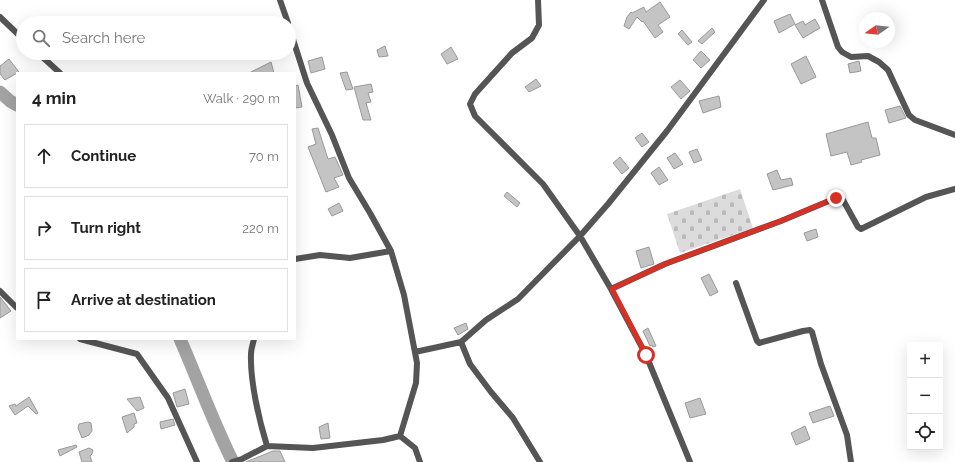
<!DOCTYPE html>
<meta charset="utf-8">
<style>
:root{--surface:#fff;--page:#f2f2f2;--text:#222;--muted:#767676;--line:#e0e0e0}
body{margin:0;font-family:Raleway,sans-serif;background:var(--page);color:var(--text)}
.controls{position:absolute;right:12px;bottom:12px;display:grid;overflow:hidden;border-radius:0px;box-shadow:0 4px 16px #0002}
.controls button{width:36px;height:36px;display:grid;place-items:center;padding:0;border:0;border-bottom:1px solid var(--line);background:var(--surface);color:var(--text);font:20px sans-serif}
.compass{position:absolute;left:859px;top:12px;width:36px;height:36px;border-radius:50%;background:var(--surface);box-shadow:0 4px 16px #0002;rotate:256deg}
.stop{position:absolute;width:12px;height:12px;margin:-9px;border:3px solid #d93025;border-radius:50%;background:#fff}
.stop.end{background:#d93025;border-color:#fff;box-shadow:0 1px 4px #0008}
.list{margin:0;padding:0;list-style:none}
h2{display:flex;justify-content:space-between;align-items:center;height:52px;margin:0;padding:0 16px;font-size:17px}
h2 small{font-size:13px;font-weight:400;color:var(--muted)}
.list li{display:grid;grid-template-columns:26px 1fr auto;gap:12px;align-items:center;box-sizing:border-box;height:64px;margin:0 8px 8px;padding:0 8px;border:1px solid var(--line);border-radius:0px}
.list b{display:block;font-size:15px;white-space:nowrap}
.list em{font-size:13px;font-style:normal;color:var(--muted)}
.icon{flex:none;width:22px;height:22px;fill:none;stroke:currentColor;stroke-width:2;stroke-linecap:round;stroke-linejoin:round}
.map{position:relative;flex:none;width:955px;height:462px;overflow:hidden}
.search{position:absolute;background:var(--surface);box-shadow:0 4px 16px #0002;left:16px;top:16px;width:280px;height:44px;display:flex;align-items:center;gap:10px;box-sizing:border-box;padding:0 14px;border-radius:22px;color:var(--muted);font-size:15px}
.panel{position:absolute;background:var(--surface);box-shadow:0 4px 16px #0002;left:16px;top:72px;width:280px;height:268px;border-radius:0px}
.map>svg:first-child{display:block}
</style>
<div class="map">
<svg width="955" height="462" viewBox="0 0 955 462">
<defs>
<pattern id="cemetery-stones" width="16" height="16" patternUnits="userSpaceOnUse"><rect width="16" height="16" fill="#dcdcdc"/><path d="M2 7V4a2 2 0 0 1 4 0v3zM10 15v-3a2 2 0 0 1 4 0v3z" fill="#bbb"/></pattern>
</defs>
<rect width="100%" height="100%" fill="#fff"/>
<path fill="url(#cemetery-stones)" d="M740,189L753,228L680,253L667,214Z"/>
<g fill="none" stroke-linecap="round" stroke-linejoin="round">
<path stroke="#a3a3a3" stroke-width="13" d="M0,92L10,101L17,105
M180,339C198,380 213,422 233,462"/>
</g>
<path fill="#c4c4c4" stroke="#999" d="M660,2L670,17L658,25L663,32L655,38L643,21L642,22L637,17L629,29L624,26L627,17L631,12L632,13L644,7V8L646,12Z
M790,14L795,24L779,33L774,21Z
M815,19L820,28L803,38L795,25L803,21L805,25Z
M712,28L715,32L702,44L698,41Z
M682,30L692,42L688,45L678,34Z
M385,46L388,56L379,57L377,50Z
M451,47L458,59L447,64L441,54Z
M701,51L710,60L701,68L693,60Z
M806,56L816,77L801,84L791,64Z
M322,57L325,69L311,73L308,61Z
M9,59L19,72L5,80L0,74V66Z
M859,61L861,71L850,73L848,64Z
M271,62L274,73H249Z
M347,72L353,89L346,90L340,73Z
M536,79L541,86L529,92L525,87Z
M680,80L690,91L681,99L671,87Z
M371,84L373,92L368,93L371,102L366,103L371,120H363L354,87Z
M298,85L302,107L295,108V86Z
M719,96L721,107L703,113L699,101Z
M900,106L906,118L889,123L885,110Z
M868,122L872,138H876L880,155L861,160L862,162L851,165L847,152L831,156L826,134Z
M318,128L328,159L335,157L343,175L334,178L339,187L326,192L308,147L316,144L312,129Z
M642,133L649,142L642,147L635,138Z
M697,149L702,160L694,163L689,152Z
M675,153L683,164L674,169L667,158Z
M620,157L629,168L622,174L613,163Z
M659,167L668,180L659,185L651,173Z
M777,170L781,180L791,178L793,185L773,190L767,174Z
M507,192L520,203L517,207L504,196Z
M339,203L343,211L332,216L328,209Z
M816,229L818,237L807,241L804,233Z
M649,247L654,264L641,268L636,251Z
M709,274L718,292L710,296L701,278Z
M0,297L11,311L0,318Z
M466,323L468,329L458,335L454,328Z
M648,328L656,346L653,347L652,345L650,346L643,331Z
M185,389L189,404L177,407L173,393Z
M29,397L38,413L36,414L28,406L15,415L9,406L15,404L16,406Z
M140,397L144,408L137,411L127,399Z
M700,398L706,414L690,418L685,403Z
M830,406L834,416L813,423L809,413Z
M134,413L137,423L134,424V427L127,433L122,417Z
M173,419L175,425L161,429L160,422Z
M88,422L91,423L92,431L89,435L82,438L78,428L79,424Z
M328,423L330,438L321,439L319,427Z
M805,426L810,439L796,445L791,433Z
M76,445L77,447L60,456L58,450Z
M89,448L93,450L92,454L90,456L92,462H82L79,452Z
M273,451H280L285,462H246Z"/>
<g fill="none" stroke-linecap="round" stroke-linejoin="round">
<path stroke="#555" stroke-width="6" d="M280,0L288,23
M538,0L539,25L532,38L512,53L475,94L470,104L475,116L543,184L580,236L611,289L646,355L690,462
M822,0L838,47L842,52L851,57L868,56L879,62L888,70L909,115L915,120L955,135
M0,17L23,39
M289,27L307,83L332,135L349,178L370,213L391,251L404,295L417,363L416,383L400,436
M38,53L60,73
M295,259L320,255L350,258L391,251
M736,283L757,341L759,343L803,331L810,330L812,332L821,364L847,435L851,462
M611,289L665,264L781,221L836,198H840L843,200L858,227L861,229L926,197L955,189
M0,291L17,308
M80,339L137,354L168,398L197,462
M254,339C253,344 251,349 251,354C250,381 259,420 267,446
M415,352L461,342
M232,462L242,459L267,446L313,448L383,440L400,436L415,448L420,462
M540,462L513,418L491,392L470,364L461,342L486,320L518,299L580,236L608,204L667,131L764,0"/>
</g>
<g fill="none" stroke-linecap="round" stroke-linejoin="round">
<path stroke="#d93025" stroke-width="5" d="M646,355L612,289L665,264L781,221L836,198"/>
</g>
</svg>
<div class="controls">
<button>+</button>
<button>−</button>
<button><svg class="icon" aria-label="locate" viewBox="0 0 24 24"><circle cx="12" cy="12" r="6"/><path d="M12 2v4M12 18v4M2 12h4M18 12h4"/></svg></button>
</div>
<svg class="compass" viewBox="-18 -18 36 36"><path d="M0-13l5 13h-10z" fill="#e53935"/><path d="M0 13l5-13h-10z" fill="#767676"/></svg>
<div class="stop" style="left:646px;top:355px"></div>
<div class="stop end" style="left:836px;top:198px"></div>
<div class="search"><svg class="icon" aria-label="search" viewBox="0 0 24 24"><circle cx="10" cy="10" r="6"/><path d="M15 15l6 6"/></svg>Search here</div>
<section class="panel">
<h2>4 min<small>Walk · 290 m</small></h2>
<ul class="list">
<li><svg class="icon" aria-label="ahead" viewBox="0 0 24 24"><path d="M12 20V5M6 11l6-6 6 6"/></svg><div><b>Continue</b></div><em>70 m</em></li>
<li><svg class="icon" aria-label="right" viewBox="0 0 24 24"><path d="M7 20v-9h11M14 6l5 5-5 5"/></svg><div><b>Turn right</b></div><em>220 m</em></li>
<li><svg class="icon" aria-label="arrive" viewBox="0 0 24 24"><path d="M6 21V4h12l-3 4 3 4H6"/></svg><div><b>Arrive at destination</b></div></li>
</ul>
</section>
</div>
